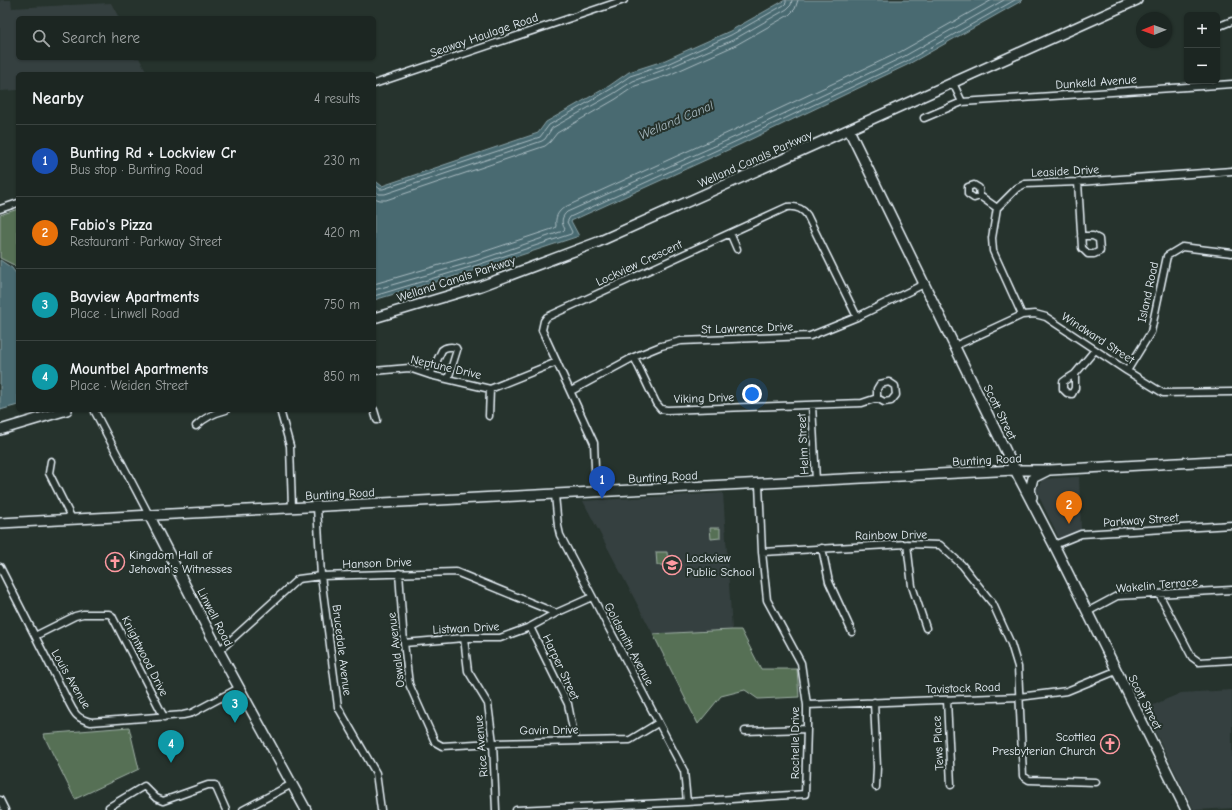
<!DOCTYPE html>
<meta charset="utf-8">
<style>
:root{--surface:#1c2622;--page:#29322f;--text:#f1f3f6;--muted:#a0a5a5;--line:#3a4340;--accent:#2563eb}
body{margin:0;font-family:"Comic Neue",sans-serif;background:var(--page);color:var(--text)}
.controls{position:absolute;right:12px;top:12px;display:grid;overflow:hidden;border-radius:6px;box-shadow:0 1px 3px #0004}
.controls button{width:36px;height:36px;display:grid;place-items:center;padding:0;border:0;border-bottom:1px solid var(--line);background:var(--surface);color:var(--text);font:20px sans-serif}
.compass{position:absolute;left:1136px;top:12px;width:36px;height:36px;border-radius:50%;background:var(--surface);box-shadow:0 1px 3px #0004;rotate:269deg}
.you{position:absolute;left:752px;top:394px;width:14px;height:14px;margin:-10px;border:3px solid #fff;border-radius:50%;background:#1a73e8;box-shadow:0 0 0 6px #1a73e833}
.badge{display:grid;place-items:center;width:26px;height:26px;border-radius:50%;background:var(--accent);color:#fff;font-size:13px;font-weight:700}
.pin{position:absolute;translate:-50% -33px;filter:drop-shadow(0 1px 2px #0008)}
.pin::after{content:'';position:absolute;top:21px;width:14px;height:12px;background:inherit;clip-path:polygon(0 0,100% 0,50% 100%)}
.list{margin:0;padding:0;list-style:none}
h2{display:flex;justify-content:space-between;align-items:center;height:52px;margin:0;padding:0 16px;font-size:17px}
h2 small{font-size:13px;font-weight:400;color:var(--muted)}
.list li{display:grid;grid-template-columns:26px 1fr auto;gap:12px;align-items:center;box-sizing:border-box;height:72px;padding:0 16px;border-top:1px solid var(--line)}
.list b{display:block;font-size:15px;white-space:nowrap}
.list p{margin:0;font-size:13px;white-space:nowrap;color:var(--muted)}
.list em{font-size:13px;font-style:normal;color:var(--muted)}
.icon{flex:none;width:22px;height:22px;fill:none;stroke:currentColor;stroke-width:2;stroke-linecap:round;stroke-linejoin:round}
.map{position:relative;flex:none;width:1232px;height:810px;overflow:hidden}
.search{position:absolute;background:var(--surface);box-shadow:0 1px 3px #0004;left:16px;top:16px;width:360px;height:44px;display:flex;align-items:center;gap:10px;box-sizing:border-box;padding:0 14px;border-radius:6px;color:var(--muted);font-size:15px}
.panel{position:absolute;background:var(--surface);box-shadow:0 1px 3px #0004;left:16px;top:72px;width:360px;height:340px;border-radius:6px}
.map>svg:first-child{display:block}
</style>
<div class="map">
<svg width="1232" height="810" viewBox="0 0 1232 810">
<rect width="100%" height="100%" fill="#26332d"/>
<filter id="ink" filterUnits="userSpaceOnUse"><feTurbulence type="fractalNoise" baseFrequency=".025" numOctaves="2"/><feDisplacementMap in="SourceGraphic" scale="8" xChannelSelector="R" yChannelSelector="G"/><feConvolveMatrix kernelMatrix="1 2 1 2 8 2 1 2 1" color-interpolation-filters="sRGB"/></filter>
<g filter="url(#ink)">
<path fill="#364141" d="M0,0H11L12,8L111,3L119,18H18V58H139L148,74H18V90L0,91Z
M1079,477L1081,531L1060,541L1035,488L1041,485V479H1042Z
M723,493L732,630L653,634L583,501Z
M1232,690V808L1194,810L1144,709L1181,693Z"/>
<path fill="#567055" stroke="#9fb0a6" d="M18,209V271L14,265L0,258V215Z
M710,528H720V538L711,539Z
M656,552H667L668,562L667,563V565H657Z
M732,630H741L761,669H797L799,697L758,699L745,690L721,696L698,724L653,634Z
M129,727L139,769L75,799L43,734Z"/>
<path fill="#4a6b71" stroke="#89a1a7" d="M785,0H1023L907,65L741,144L571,221L579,236L479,269L374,300V180L382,186L538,133L546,122L609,86L629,72L663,61L730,31Z
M0,260L12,268L18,276V405L0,410Z"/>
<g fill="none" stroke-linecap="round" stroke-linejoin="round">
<path stroke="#a9bbc2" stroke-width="1" d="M374,184L380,189H383L540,137L549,125L611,89L630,76L665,65L731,35L784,5L786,3V0
M374,191L379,194H385L542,141L545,139L552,128L613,94L633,81L666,69L733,40L787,9L791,5L792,0
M374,198L380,200H386L545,146L550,142L557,133L616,99L635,86L669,75L736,45L789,15L795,9L798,0
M374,284L474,255L555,228L556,226C555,218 557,212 565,207L734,130L900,52L992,0
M374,290L476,261L563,231L565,229C561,223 561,217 567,212L737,136L903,57L1004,0
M374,296L477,265L571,234L572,232L567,222L570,217L739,140L905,62L1015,0"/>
<g stroke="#e8f1f8" stroke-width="9">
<path id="street" d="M1217,27L1232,21
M953,83L962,102
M374,84L624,0
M924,118L962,102L1232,84
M1078,182L1082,248L1088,254H1094L1100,251L1099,239L1093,236H1081
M980,196L979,188L974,185L968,187V194L974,198L980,196L997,208
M0,209L18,203
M730,233L737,249
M1022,315L993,251L992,238L997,208L1017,188L1025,184L1078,182L1232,171
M955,346L1022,315L1035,314L1046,317L1127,371L1163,393L1232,392
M634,357L656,403L661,409L667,410L862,403L877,398
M374,371L409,368L430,375L490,389L557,362
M1127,371L1151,332L1167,256L1182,247L1232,253
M1075,374V388L1072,394L1067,393L1063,389V382L1067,379L1075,374L1095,350
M430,375L442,350C445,347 452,346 456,348L457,350L448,379
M889,382L895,386L896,395L891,401L884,402L877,398V389L880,384Z
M571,391L634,357L661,346L681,341L810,336L857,317L924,284
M812,405L816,481
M280,410L290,446L292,508
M374,410L377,420
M95,412L149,515
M489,416L490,389
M196,426C205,417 214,413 226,410
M51,461L49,473L72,519
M596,492L594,443L542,330L544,321L547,317L787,207C796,206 802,208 807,215L857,317
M555,495L558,526L560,535L684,771L687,802
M317,507L321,576L338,707L376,773L381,810
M907,544L912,586L926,628
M1054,545L1081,534L1232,525
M822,548L829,582L852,632
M762,552L907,544L940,545L962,565L993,604L1011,644L1018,667L1023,776L1029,780L1096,782
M0,567L66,697C74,711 74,718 91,722L183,715L192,713L239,688
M399,573L404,643L409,684L435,742L442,746L493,743L630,740L658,723
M1159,594L1192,657L1199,662L1232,660
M1087,612L1117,596L1232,590
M530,627L568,704L575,740
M35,636L75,616L83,614H109L112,616L164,717
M464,638L468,671L488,704L493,743L496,810
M404,643L464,638H500L530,627L556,613L592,597
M219,651L298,579L321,576L456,572L556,613
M947,700L951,785
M874,702L877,767L876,787
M807,705L1019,697L1067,691L1116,671
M745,731L807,729
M0,800L5,810
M110,810L109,807L144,786L156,798L163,801L208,785H215L226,810
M243,810L292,784
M516,810L687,802L805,794L807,729V705L801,663L767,600L762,552L759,484"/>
</g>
<g stroke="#e8f1f8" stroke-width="12">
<path id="secondary" d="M849,130L1015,470L1054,545L1186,810
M374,318L481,286L598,242L1137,0
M0,430L67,410
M1032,497L1030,490L1033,478L1047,471
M149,515L219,651L306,810
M0,523L1015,470H1050L1232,460"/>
</g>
<use href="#street" stroke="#26332d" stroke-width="6"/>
<use href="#secondary" stroke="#26332d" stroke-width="9"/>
</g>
</g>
<defs>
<g id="church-ring" transform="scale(1)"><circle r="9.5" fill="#26332d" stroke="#ff9aa2" stroke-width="1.5"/><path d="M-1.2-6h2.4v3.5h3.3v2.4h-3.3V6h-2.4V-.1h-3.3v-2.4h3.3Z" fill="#ff9aa2"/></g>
<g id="school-ring" transform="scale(1)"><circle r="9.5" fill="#26332d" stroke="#ff9aa2" stroke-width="1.5"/><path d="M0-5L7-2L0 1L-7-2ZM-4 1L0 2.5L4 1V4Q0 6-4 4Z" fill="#ff9aa2"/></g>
</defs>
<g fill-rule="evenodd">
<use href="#church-ring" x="115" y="562"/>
<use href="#school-ring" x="672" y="565"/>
<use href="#church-ring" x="1110" y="744"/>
</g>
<g text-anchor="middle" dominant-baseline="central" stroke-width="4" stroke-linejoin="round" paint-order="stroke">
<g font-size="12" fill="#e8f1f8" stroke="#26332d">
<text transform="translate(484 35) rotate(-19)">Seaway Haulage Road</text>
<text transform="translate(1096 82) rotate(-4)">Dunkeld Avenue</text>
<text transform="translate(755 159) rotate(-24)">Welland Canals Parkway</text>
<text transform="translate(1065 171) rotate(-3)">Leaside Drive</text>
<text transform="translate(639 263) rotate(-25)">Lockview Crescent</text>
<text transform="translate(456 279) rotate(-18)">Welland Canals Parkway</text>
<text transform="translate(1148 292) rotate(-78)">Island Road</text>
<text transform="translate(747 328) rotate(-2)">St Lawrence Drive</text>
<text transform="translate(1098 338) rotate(33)">Windward Street</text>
<text transform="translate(446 367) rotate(13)">Neptune Drive</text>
<text transform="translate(704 398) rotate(-2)">Viking Drive</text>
<text transform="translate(1000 412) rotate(64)">Scott Street</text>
<text transform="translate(803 444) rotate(-93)">Helm Street</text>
<text transform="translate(987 460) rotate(-3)">Bunting Road</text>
<text transform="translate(663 477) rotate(-3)">Bunting Road</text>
<text transform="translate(340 494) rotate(-3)">Bunting Road</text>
<text transform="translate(1141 520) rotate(-4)">Parkway Street</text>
<text transform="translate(891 535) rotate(-1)">Rainbow Drive</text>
<text transform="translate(377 563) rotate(-2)">Hanson Drive</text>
<text transform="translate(1157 585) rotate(-5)">Wakelin Terrace</text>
<text transform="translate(215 617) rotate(63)">Linwell Road</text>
<text transform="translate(466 628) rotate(-3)">Listwan Drive</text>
<text transform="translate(629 644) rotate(62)">Goldsmith Avenue</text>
<text transform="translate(342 650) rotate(83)">Brucedale Avenue</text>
<text transform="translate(396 650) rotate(-97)">Oswald Avenue</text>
<text transform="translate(145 656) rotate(63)">Knightwood Drive</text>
<text transform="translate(561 667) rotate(65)">Harper Street</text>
<text transform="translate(71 679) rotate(60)">Louis Avenue</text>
<text transform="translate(963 688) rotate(-2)">Tavistock Road</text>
<text transform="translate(1145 702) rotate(63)">Scott Street</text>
<text transform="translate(549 730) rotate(-1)">Gavin Drive</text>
<text transform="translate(795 743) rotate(-90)">Rochelle Drive</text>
<text transform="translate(938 743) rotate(-93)">Tews Place</text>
<text transform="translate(481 746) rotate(-95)">Rice Avenue</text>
</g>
<g font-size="12" fill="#e8f1f8" stroke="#26332d" text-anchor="start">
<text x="129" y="555">Kingdom Hall of<tspan x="129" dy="14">Jehovah's Witnesses</tspan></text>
<text x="686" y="558">Lockview<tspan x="686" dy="14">Public School</tspan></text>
<text x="1096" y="737" text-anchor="end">Scottlea<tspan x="1096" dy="14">Presbyterian Church</tspan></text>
</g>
<g font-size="13" font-style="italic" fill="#a9bbc2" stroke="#26332d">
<text transform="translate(676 120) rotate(-23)">Welland Canal</text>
</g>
</g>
</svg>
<div class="controls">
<button>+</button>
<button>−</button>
</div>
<svg class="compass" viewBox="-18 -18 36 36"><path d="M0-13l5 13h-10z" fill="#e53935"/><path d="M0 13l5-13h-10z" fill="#a0a5a5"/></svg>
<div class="you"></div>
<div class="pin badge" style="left:602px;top:499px;background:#1a4fb4">1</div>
<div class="pin badge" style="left:1069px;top:524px;background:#e8710a">2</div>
<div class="pin badge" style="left:235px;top:723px;background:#0f9aa8">3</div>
<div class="pin badge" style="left:171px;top:763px;background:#0f9aa8">4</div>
<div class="search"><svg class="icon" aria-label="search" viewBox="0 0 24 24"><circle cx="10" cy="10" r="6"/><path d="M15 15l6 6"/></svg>Search here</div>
<section class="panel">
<h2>Nearby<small>4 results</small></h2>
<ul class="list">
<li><span class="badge" style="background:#1a4fb4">1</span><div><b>Bunting Rd + Lockview Cr</b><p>Bus stop · Bunting Road</p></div><em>230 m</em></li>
<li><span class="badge" style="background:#e8710a">2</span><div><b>Fabio's Pizza</b><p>Restaurant · Parkway Street</p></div><em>420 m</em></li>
<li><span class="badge" style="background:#0f9aa8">3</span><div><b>Bayview Apartments</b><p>Place · Linwell Road</p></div><em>750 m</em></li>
<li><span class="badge" style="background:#0f9aa8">4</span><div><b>Mountbel Apartments</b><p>Place · Weiden Street</p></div><em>850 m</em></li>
</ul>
</section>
</div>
